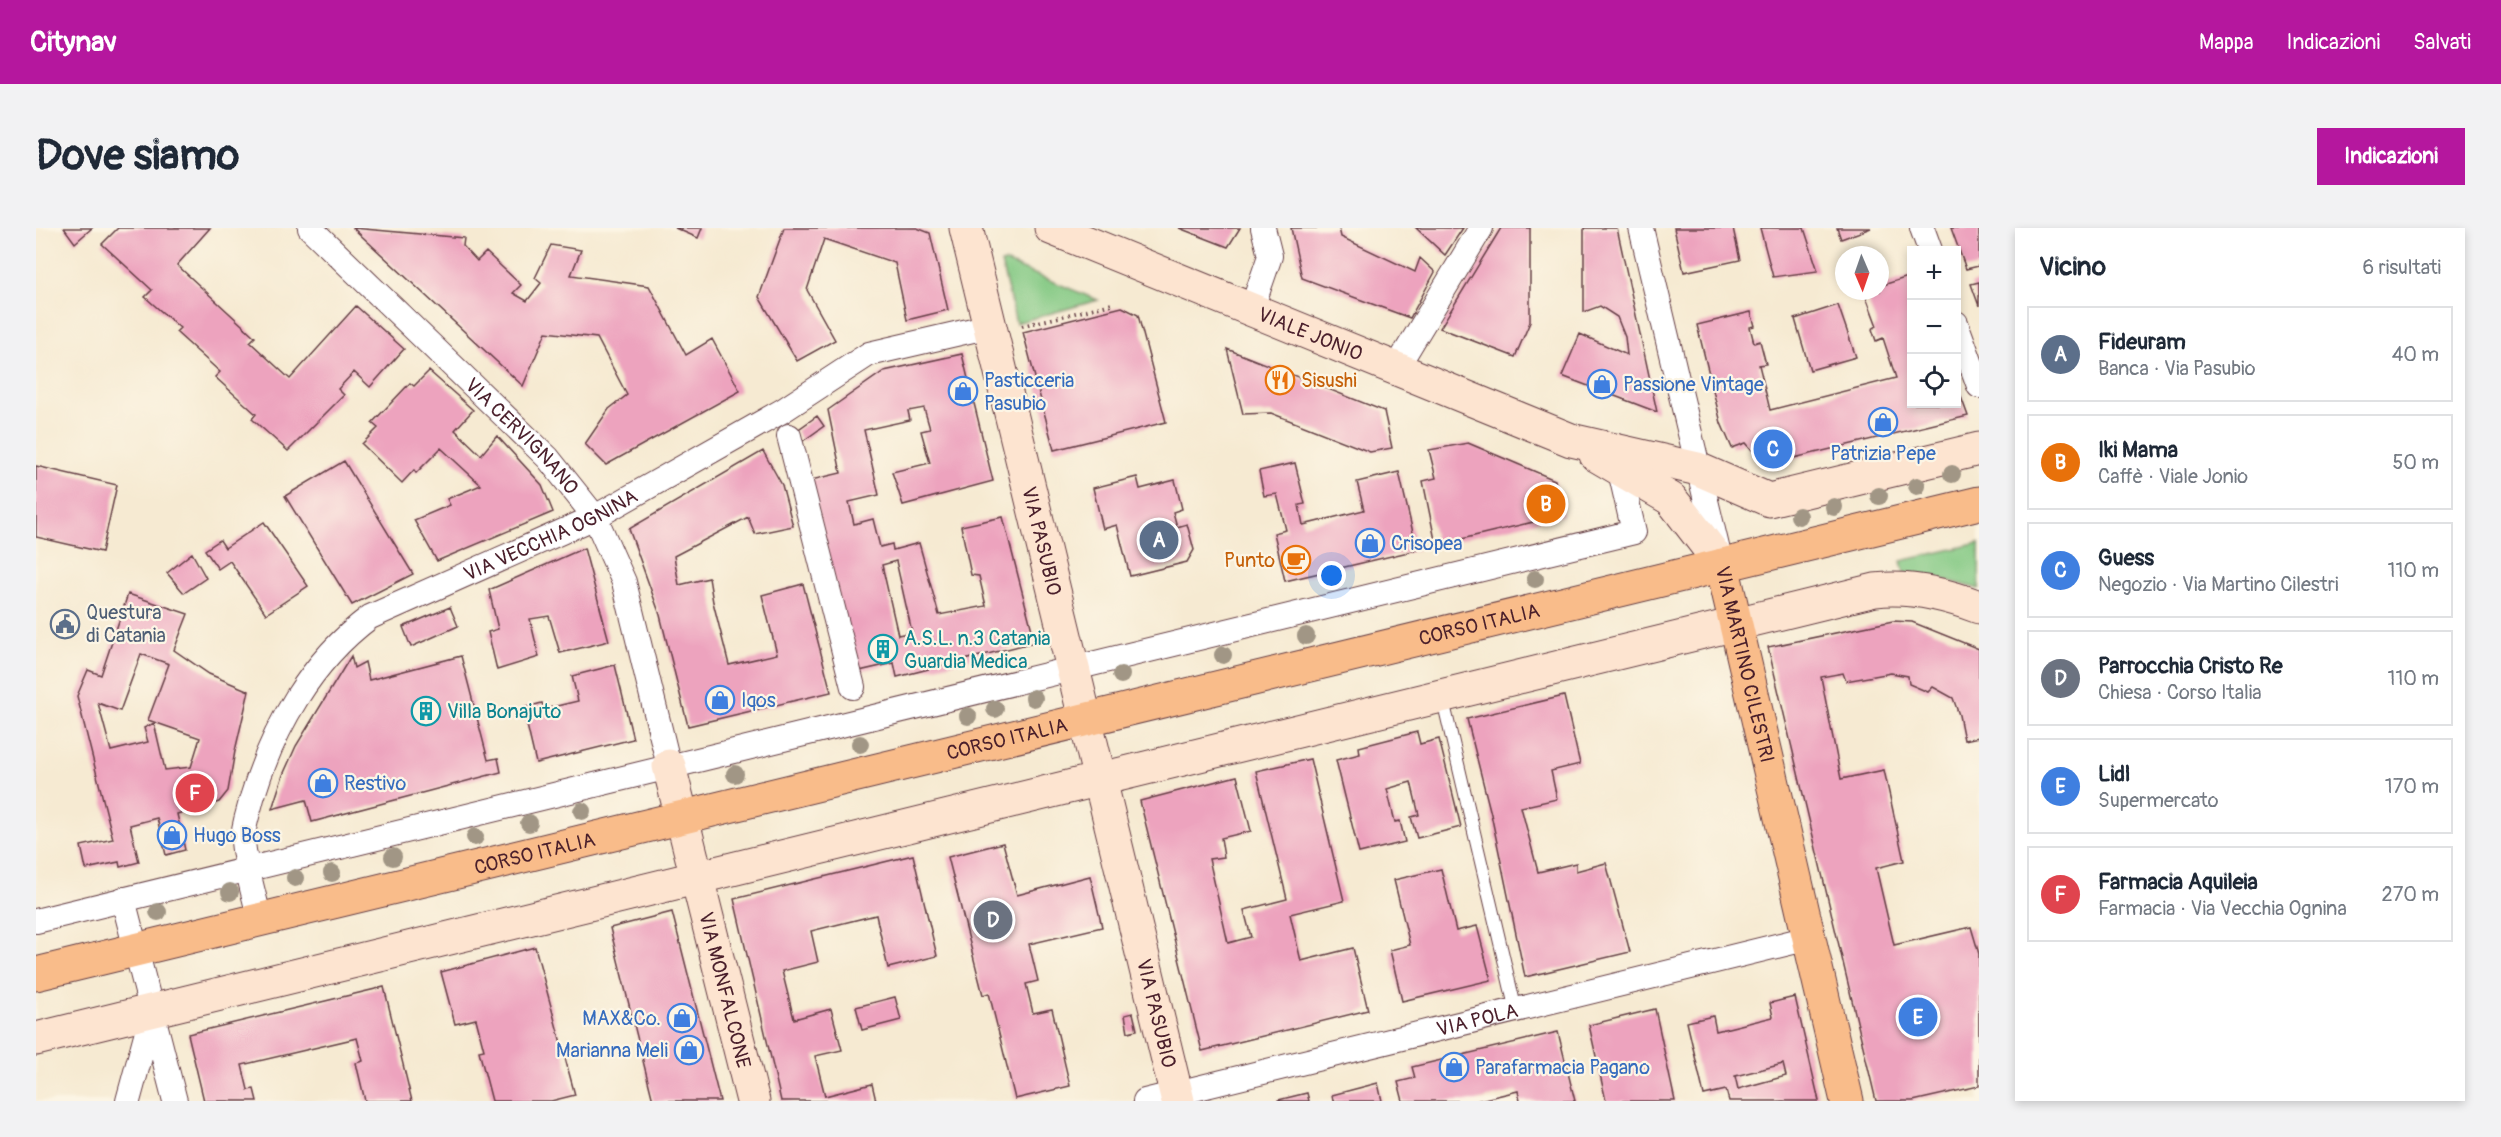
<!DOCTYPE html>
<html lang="it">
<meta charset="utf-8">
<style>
:root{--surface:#fff;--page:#f2f2f3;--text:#1f2937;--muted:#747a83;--line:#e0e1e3;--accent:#b5179e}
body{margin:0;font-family:Pangolin,sans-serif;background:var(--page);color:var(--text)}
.controls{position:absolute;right:18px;top:18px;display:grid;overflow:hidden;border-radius:0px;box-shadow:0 3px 9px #0003}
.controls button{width:54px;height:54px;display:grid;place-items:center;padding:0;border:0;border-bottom:2px solid var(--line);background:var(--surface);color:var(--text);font:30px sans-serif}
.compass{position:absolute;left:1799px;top:18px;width:54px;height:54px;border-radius:50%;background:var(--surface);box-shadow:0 3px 9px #0003;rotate:178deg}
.you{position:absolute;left:1296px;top:348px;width:21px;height:21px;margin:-15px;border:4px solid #fff;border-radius:50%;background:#1a73e8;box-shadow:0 0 0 9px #1a73e833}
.badge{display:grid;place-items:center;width:39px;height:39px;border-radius:50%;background:var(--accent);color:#fff;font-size:20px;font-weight:700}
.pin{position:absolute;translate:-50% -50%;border:3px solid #fff;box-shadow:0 2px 6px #0006}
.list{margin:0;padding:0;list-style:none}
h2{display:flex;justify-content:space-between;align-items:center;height:78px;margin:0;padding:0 24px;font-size:26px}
h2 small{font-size:20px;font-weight:400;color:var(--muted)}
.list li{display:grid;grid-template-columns:39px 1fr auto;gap:18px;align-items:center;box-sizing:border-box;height:96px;margin:0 12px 12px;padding:0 12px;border:2px solid var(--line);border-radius:0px}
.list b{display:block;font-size:22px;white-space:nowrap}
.list p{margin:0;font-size:20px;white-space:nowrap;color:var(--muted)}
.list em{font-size:20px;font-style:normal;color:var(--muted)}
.icon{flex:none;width:33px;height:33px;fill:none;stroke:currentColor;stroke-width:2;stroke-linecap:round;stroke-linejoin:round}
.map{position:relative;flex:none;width:1943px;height:873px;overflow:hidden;border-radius:0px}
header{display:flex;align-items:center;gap:36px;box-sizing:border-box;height:84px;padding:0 30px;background:var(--accent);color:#fff}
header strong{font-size:28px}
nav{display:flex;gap:33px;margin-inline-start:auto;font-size:21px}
.intro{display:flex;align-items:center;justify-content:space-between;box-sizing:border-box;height:144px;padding:0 36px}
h1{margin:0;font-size:42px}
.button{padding:15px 27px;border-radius:0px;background:var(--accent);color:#fff;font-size:21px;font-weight:700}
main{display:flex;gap:36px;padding:0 36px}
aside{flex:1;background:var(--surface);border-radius:0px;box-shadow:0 3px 9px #0003}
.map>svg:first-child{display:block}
</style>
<header>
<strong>Citynav</strong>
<nav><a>Mappa</a><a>Indicazioni</a><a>Salvati</a></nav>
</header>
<div class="intro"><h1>Dove siamo</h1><a class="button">Indicazioni</a></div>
<main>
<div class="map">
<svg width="1943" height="873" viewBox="0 0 1943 873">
<rect width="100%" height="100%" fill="#fcf5e5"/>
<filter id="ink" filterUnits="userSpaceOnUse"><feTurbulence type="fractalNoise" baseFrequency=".0167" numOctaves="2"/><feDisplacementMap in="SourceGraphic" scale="12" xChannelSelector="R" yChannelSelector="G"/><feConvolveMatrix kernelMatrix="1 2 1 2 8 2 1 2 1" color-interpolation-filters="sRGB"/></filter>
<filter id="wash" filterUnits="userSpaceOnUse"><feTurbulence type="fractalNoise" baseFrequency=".008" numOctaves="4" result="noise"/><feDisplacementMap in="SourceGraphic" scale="24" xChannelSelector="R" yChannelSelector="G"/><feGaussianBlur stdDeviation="1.35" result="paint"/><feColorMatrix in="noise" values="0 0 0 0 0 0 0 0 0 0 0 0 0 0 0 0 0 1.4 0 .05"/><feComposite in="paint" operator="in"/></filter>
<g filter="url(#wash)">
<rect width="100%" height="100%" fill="#f6ead2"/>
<path fill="#84c984" stroke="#677458" stroke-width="1.5" d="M969,34L1062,72L980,95L965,35Z
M1943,315V361L1888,346L1868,345L1865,333Z"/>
<g id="blocks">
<path fill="#eda3be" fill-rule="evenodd" d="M28,0H56L39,15Z
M82,0H174L141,37L219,109L214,114L254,151L320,78L368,121L334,159L318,144L302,161L308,167L252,223L216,191L220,186L179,149L184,144L140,104L144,100L109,69L116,62L66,16Z
M317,0L428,10L427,18L441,33L450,24L485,57L477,65L491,73L505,55L499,50L515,17L545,22L535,47L613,58L650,127L676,111L704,163L570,237L549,216L573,181L591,167L561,110L510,104L487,158Z
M639,0H666L662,10Z
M748,0H881L894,5L912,82L871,92L859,35L788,11L771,62L799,112L761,133L723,69Z
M1143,0H1204L1192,19Z
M1255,0H1303L1305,9L1379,44L1384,30L1399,44L1374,90L1266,50Z
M1380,0H1427L1409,27Z
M1465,0H1494V94L1479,129L1404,100Z
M1548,0H1581L1621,184L1526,148L1544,106L1591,127L1589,109L1581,89L1564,78L1548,84Z
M1638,0H1697L1704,32L1648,44Z
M1724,0H1768L1782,43L1737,49Z
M1801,0H1835L1805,11Z
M1915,0H1943V38L1930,41Z
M1875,48V176H1920L1921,158L1932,188L1729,237L1710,215L1696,220L1685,195L1661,97L1715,84L1719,98L1714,99L1718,115L1724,113L1730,136L1723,137L1734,182L1860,150L1847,110L1840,113L1836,101L1841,98L1828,63H1844V58Z
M1943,54V78L1935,56Z
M1802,77L1820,129L1774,142L1759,91Z
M1086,79L1102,87L1130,194L1018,222L987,104Z
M1191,121L1348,183L1356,220L1334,224L1235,185L1207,186Z
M926,126L957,253L867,277L856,244L894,235L885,203L894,201L888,180L872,183L874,192L828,202L843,267L813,274L818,296L837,291L844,319L856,316L857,322L883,315L903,387L950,378L943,348L935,347L925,298L967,289L999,414L861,449L858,435L819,444L775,252L805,245L792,182L848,143ZM860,333L876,404L862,407L846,337Z
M393,143L437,182L419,202L445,227L461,208L506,257L517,284L401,333L378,292L414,277L411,271L445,257L405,220L380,245L378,242L366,255L326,216L342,200L336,195L374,155L378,158Z
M781,188L788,198L767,213L760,203Z
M1432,215L1519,252L1527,287L1400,317L1387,253L1400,250L1393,222Z
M727,223L746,257L757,298L719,306L712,289L638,328L643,357L673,350L677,374L693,437L741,426L726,367L767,356L795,464L652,498L624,387L593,301Z
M308,233L377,346L316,377L249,268Z
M1259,235L1269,276L1263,277L1267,297L1328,282L1321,254L1363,244L1381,322L1249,353L1238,305L1250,302L1241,266L1228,268L1223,243Z
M0,238L81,257L66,324L0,309Z
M1101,249L1104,261L1139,252L1146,281L1137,284L1141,299L1151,296L1158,322L1151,334L1094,348L1081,297L1067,301L1057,260Z
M228,294L272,358L230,386L194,333L182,341L169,322L184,312L189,320Z
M548,320L573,413L524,425L513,388L494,391L503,429L461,442L452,404L462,401L453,362Z
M156,325L170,350L148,365L131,345Z
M92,366L152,386L138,422L173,446L213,463L199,523L192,563L183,574L141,586L149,622L130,627L121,590L94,597L103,634L84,639L83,634L50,641L45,618L77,611L41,468L52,442L65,447ZM105,426L133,436L112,492L164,510L155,539L129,542L118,495L108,500L112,514L75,523L62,475L84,483Z
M414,379L422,398L375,419L367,399Z
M1857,393L1876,394L1943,421V509L1928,512L1923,487L1917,470L1897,459L1892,464L1873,456L1872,448L1855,445L1810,453L1807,445L1785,449L1805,551L1848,542L1868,633L1840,640L1858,717L1935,699L1943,726V858L1877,873H1840L1732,419Z
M315,428L318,440L329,434L333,452L425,428L452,532L462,530L465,544L276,594L270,572L236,581L247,547L260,518Z
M579,437L597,511L500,535L487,480L506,475L508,481L542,473L536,448Z
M1528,468L1544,536L1515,543L1521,571L1485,579L1502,644L1540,635V643L1570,635L1594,724L1489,749L1455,586L1431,491Z
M1381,504L1384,516L1403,511L1425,599L1381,610L1375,589L1383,587L1375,554L1351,561L1359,594L1364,593L1369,614L1323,625L1300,532L1324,526L1323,519Z
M1274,531L1308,673L1254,686L1265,733L1317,720L1332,782L1166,823L1104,573L1201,548L1215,603L1185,610L1188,629L1173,631L1192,715L1215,709L1208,682L1251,671L1220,543Z
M967,615L981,667L1054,648L1066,699L993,716L1002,753L990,756L997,785L1016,781L1034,858L979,871L953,765L947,767L912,629Z
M877,627L901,728L852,740L840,687L775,703L782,734L746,743L758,791L795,781L806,822L779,828L789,868L836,856L840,873H745L698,671Z
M1405,641L1420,703L1441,698L1455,752L1366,773L1354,722L1374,717L1358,652Z
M636,684L644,715L684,873H617L574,700Z
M499,719L539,867L515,873H456L443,823L448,822L440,791L419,796L405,744Z
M348,759L376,873H329L320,835L327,833L321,810L206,837L212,862L218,861L221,873H168L152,806Z
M859,769L865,792L826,802L820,779Z
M1759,769L1783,873H1693L1690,862L1668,867L1651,794L1677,788L1680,803L1737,789L1734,775ZM1747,836L1750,848L1702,861L1699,848Z
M1619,781L1639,873H1570L1553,797Z
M1097,785L1101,802L1092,804L1089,787Z
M1522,804L1539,873H1484L1482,863L1440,873H1367L1362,854L1379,850L1376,839Z
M1342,855L1346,873H1297L1296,867Z
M1271,865L1273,873H1242V872Z"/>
</g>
</g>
<g filter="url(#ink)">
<use href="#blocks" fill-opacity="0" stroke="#643d44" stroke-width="1.5"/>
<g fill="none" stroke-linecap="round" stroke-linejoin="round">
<g stroke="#643d44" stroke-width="14">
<path id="lane" d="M1406,468L1480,783"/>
</g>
<g stroke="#643d44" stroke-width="26">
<g id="street">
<path id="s1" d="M274,0L512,230L559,289L588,354L633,538"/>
<path d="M1605,0L1683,327"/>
<path d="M1886,0L1894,22"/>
<path d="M1216,80L1234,28L1227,0"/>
<path d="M1920,95L1943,158"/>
<path d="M1361,139L1445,0"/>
<path d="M753,208L817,459"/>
<path d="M87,671L139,873"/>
<path id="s2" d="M224,692C219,671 207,630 207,611C207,598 213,583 216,570C237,500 275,433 334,389L559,289L746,183L833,126L954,98"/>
<path d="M0,693L1598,304L1584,243"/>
<path d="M92,873L116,785"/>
<path id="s3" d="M1109,873L1773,710"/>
</g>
</g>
<g stroke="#643d44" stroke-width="35">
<g id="secondary">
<path id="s4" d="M930,0L1142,873"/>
<path id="s5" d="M1015,0L1535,212L1662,241L1733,272L1943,221"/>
<path d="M1560,227L1635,271L1686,337"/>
<path id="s6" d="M633,538L717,873"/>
<path d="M0,811L1839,362C1875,358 1909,366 1943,379"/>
</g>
</g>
<g stroke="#643d44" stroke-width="35">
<g id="primary">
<path id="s7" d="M1686,337L1811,873"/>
<path id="s8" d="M0,746L1943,275"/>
</g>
</g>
<path stroke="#643d44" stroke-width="4" stroke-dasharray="1.5 4.5" stroke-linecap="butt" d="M986,98L1076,76"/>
<use href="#lane" stroke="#fff" stroke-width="12"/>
<use href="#street" stroke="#fff" stroke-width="24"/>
<use href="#secondary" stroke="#fde4d0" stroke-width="33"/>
<use href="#primary" stroke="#f9bc8a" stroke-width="33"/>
</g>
<g fill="#a19685">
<circle cx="1916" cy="246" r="9"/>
<circle cx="1881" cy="258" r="9"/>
<circle cx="1843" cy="268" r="9"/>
<circle cx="1798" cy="279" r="9"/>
<circle cx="1763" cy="288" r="9"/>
<circle cx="1499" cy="351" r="9"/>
<circle cx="1270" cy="408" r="9"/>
<circle cx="1187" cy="427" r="9"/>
<circle cx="1085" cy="447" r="9"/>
<circle cx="998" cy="470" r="9"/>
<circle cx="959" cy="481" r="9"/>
<circle cx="932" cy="488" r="9"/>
<circle cx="824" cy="516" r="9"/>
<circle cx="699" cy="546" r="9"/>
<circle cx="546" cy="583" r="9"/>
<circle cx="493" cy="595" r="9"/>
<circle cx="439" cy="609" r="9"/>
<circle cx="357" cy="629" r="9"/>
<circle cx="296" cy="645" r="9"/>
<circle cx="259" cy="650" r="9"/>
<circle cx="194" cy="664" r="9"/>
<circle cx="122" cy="684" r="9"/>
</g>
</g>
<defs>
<g id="restaurant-ring" transform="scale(1.5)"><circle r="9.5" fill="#fcf5e5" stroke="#e8710a" stroke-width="1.5"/><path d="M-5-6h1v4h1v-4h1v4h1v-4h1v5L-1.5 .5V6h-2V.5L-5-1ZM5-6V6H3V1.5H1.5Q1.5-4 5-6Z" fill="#e8710a"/></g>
<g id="shop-ring" transform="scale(1.5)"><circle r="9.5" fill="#fcf5e5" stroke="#3f7fe0" stroke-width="1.5"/><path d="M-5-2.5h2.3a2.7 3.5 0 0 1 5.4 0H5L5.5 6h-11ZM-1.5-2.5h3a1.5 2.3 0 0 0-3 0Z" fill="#3f7fe0"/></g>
<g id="cafe-ring" transform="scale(1.5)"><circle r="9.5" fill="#fcf5e5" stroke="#e8710a" stroke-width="1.5"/><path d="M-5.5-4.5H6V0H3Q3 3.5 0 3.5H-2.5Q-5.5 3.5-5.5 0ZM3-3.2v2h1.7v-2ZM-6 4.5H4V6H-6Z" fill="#e8710a"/></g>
<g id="civic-ring" transform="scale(1.5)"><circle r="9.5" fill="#fcf5e5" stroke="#5c6f8a" stroke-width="1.5"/><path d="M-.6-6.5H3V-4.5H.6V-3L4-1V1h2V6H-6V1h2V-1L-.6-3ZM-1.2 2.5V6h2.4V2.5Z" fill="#5c6f8a"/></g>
<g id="building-ring" transform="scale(1.5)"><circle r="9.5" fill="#fcf5e5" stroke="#0f9aa8" stroke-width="1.5"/><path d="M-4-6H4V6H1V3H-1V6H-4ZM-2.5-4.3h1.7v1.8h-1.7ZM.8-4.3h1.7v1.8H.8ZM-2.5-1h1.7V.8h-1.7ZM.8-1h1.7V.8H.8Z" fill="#0f9aa8"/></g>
</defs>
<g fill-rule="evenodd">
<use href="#restaurant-ring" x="1244" y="152"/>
<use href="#shop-ring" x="1566" y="156"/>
<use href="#shop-ring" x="927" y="163"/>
<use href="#shop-ring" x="1847" y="194"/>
<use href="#shop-ring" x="1334" y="315"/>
<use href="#cafe-ring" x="1260" y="332"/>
<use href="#civic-ring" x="29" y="396"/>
<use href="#building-ring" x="847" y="421"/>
<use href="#shop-ring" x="684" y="472"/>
<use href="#building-ring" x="390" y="483"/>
<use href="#shop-ring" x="287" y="555"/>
<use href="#shop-ring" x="136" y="607"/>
<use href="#shop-ring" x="646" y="790"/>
<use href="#shop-ring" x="653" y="822"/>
<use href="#shop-ring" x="1418" y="839"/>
</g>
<g text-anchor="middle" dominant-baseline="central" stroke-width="4.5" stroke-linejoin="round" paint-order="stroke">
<g font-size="20" fill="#4a1f2b" stroke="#fcf5e5">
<text stroke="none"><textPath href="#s5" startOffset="280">VIALE JONIO</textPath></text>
<text stroke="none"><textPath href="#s1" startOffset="297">VIA CERVIGNANO</textPath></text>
<text stroke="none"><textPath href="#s2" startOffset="543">VIA VECCHIA OGNINA</textPath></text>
<text stroke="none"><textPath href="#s4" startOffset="322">VIA PASUBIO</textPath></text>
<text stroke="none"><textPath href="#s8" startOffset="1485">CORSO ITALIA</textPath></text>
<text stroke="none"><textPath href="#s7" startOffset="102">VIA MARTINO CILESTRI</textPath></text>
<text stroke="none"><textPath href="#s8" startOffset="999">CORSO ITALIA</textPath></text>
<text stroke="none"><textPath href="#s8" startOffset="513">CORSO ITALIA</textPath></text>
<text stroke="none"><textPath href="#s6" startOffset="231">VIA MONFALCONE</textPath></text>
<text stroke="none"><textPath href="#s4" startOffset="808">VIA PASUBIO</textPath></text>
<text stroke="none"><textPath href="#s3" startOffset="342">VIA POLA</textPath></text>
</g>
<g font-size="20" fill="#366cbe" stroke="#fcf5e5" text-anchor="start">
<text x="948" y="152">Pasticceria<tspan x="948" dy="23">Pasubio</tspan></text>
<text x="1587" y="156">Passione Vintage</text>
<text x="1847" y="225" text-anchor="middle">Patrizia Pepe</text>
<text x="1355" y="315">Crisopea</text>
<text x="705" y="472">Iqos</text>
<text x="308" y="555">Restivo</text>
<text x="157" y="607">Hugo Boss</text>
<text x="625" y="790" text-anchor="end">MAX&amp;Co.</text>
<text x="632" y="822" text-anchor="end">Marianna Meli</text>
<text x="1439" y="839">Parafarmacia Pagano</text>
</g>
<g font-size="20" fill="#c56008" stroke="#fcf5e5" text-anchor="start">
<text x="1265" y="152">Sisushi</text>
<text x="1239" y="332" text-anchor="end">Punto</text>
</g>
<g font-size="20" fill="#4e5e75" stroke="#fcf5e5" text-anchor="start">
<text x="50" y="384">Questura<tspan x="50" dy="23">di Catania</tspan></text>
</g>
<g font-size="20" fill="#0d838f" stroke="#fcf5e5" text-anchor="start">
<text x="868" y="410">A.S.L. n.3 Catania<tspan x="868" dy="23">Guardia Medica</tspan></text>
<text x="411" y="483">Villa Bonajuto</text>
</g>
</g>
</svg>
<div class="controls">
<button>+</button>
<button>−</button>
<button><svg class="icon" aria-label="locate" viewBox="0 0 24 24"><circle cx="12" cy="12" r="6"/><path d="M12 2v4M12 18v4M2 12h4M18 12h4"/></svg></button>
</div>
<svg class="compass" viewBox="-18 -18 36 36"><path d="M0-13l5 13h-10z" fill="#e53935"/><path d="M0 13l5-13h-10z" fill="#747a83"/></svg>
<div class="you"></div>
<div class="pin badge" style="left:1123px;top:312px;background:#5c6f8a">A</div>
<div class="pin badge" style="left:1510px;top:276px;background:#e8710a">B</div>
<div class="pin badge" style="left:1737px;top:221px;background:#3f7fe0">C</div>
<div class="pin badge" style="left:957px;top:692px;background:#6b7280">D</div>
<div class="pin badge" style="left:1882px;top:789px;background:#3f7fe0">E</div>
<div class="pin badge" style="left:159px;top:565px;background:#e0444e">F</div>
</div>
<aside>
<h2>Vicino<small>6 risultati</small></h2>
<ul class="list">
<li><span class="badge" style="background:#5c6f8a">A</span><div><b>Fideuram</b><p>Banca · Via Pasubio</p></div><em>40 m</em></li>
<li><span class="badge" style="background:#e8710a">B</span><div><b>Iki Mama</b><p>Caffè · Viale Jonio</p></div><em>50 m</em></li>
<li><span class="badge" style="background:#3f7fe0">C</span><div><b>Guess</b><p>Negozio · Via Martino Cilestri</p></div><em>110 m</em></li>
<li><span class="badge" style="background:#6b7280">D</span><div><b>Parrocchia Cristo Re</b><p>Chiesa · Corso Italia</p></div><em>110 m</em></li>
<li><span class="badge" style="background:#3f7fe0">E</span><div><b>Lidl</b><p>Supermercato</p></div><em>170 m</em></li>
<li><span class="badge" style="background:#e0444e">F</span><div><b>Farmacia Aquileia</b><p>Farmacia · Via Vecchia Ognina</p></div><em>270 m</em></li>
</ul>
</aside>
</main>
